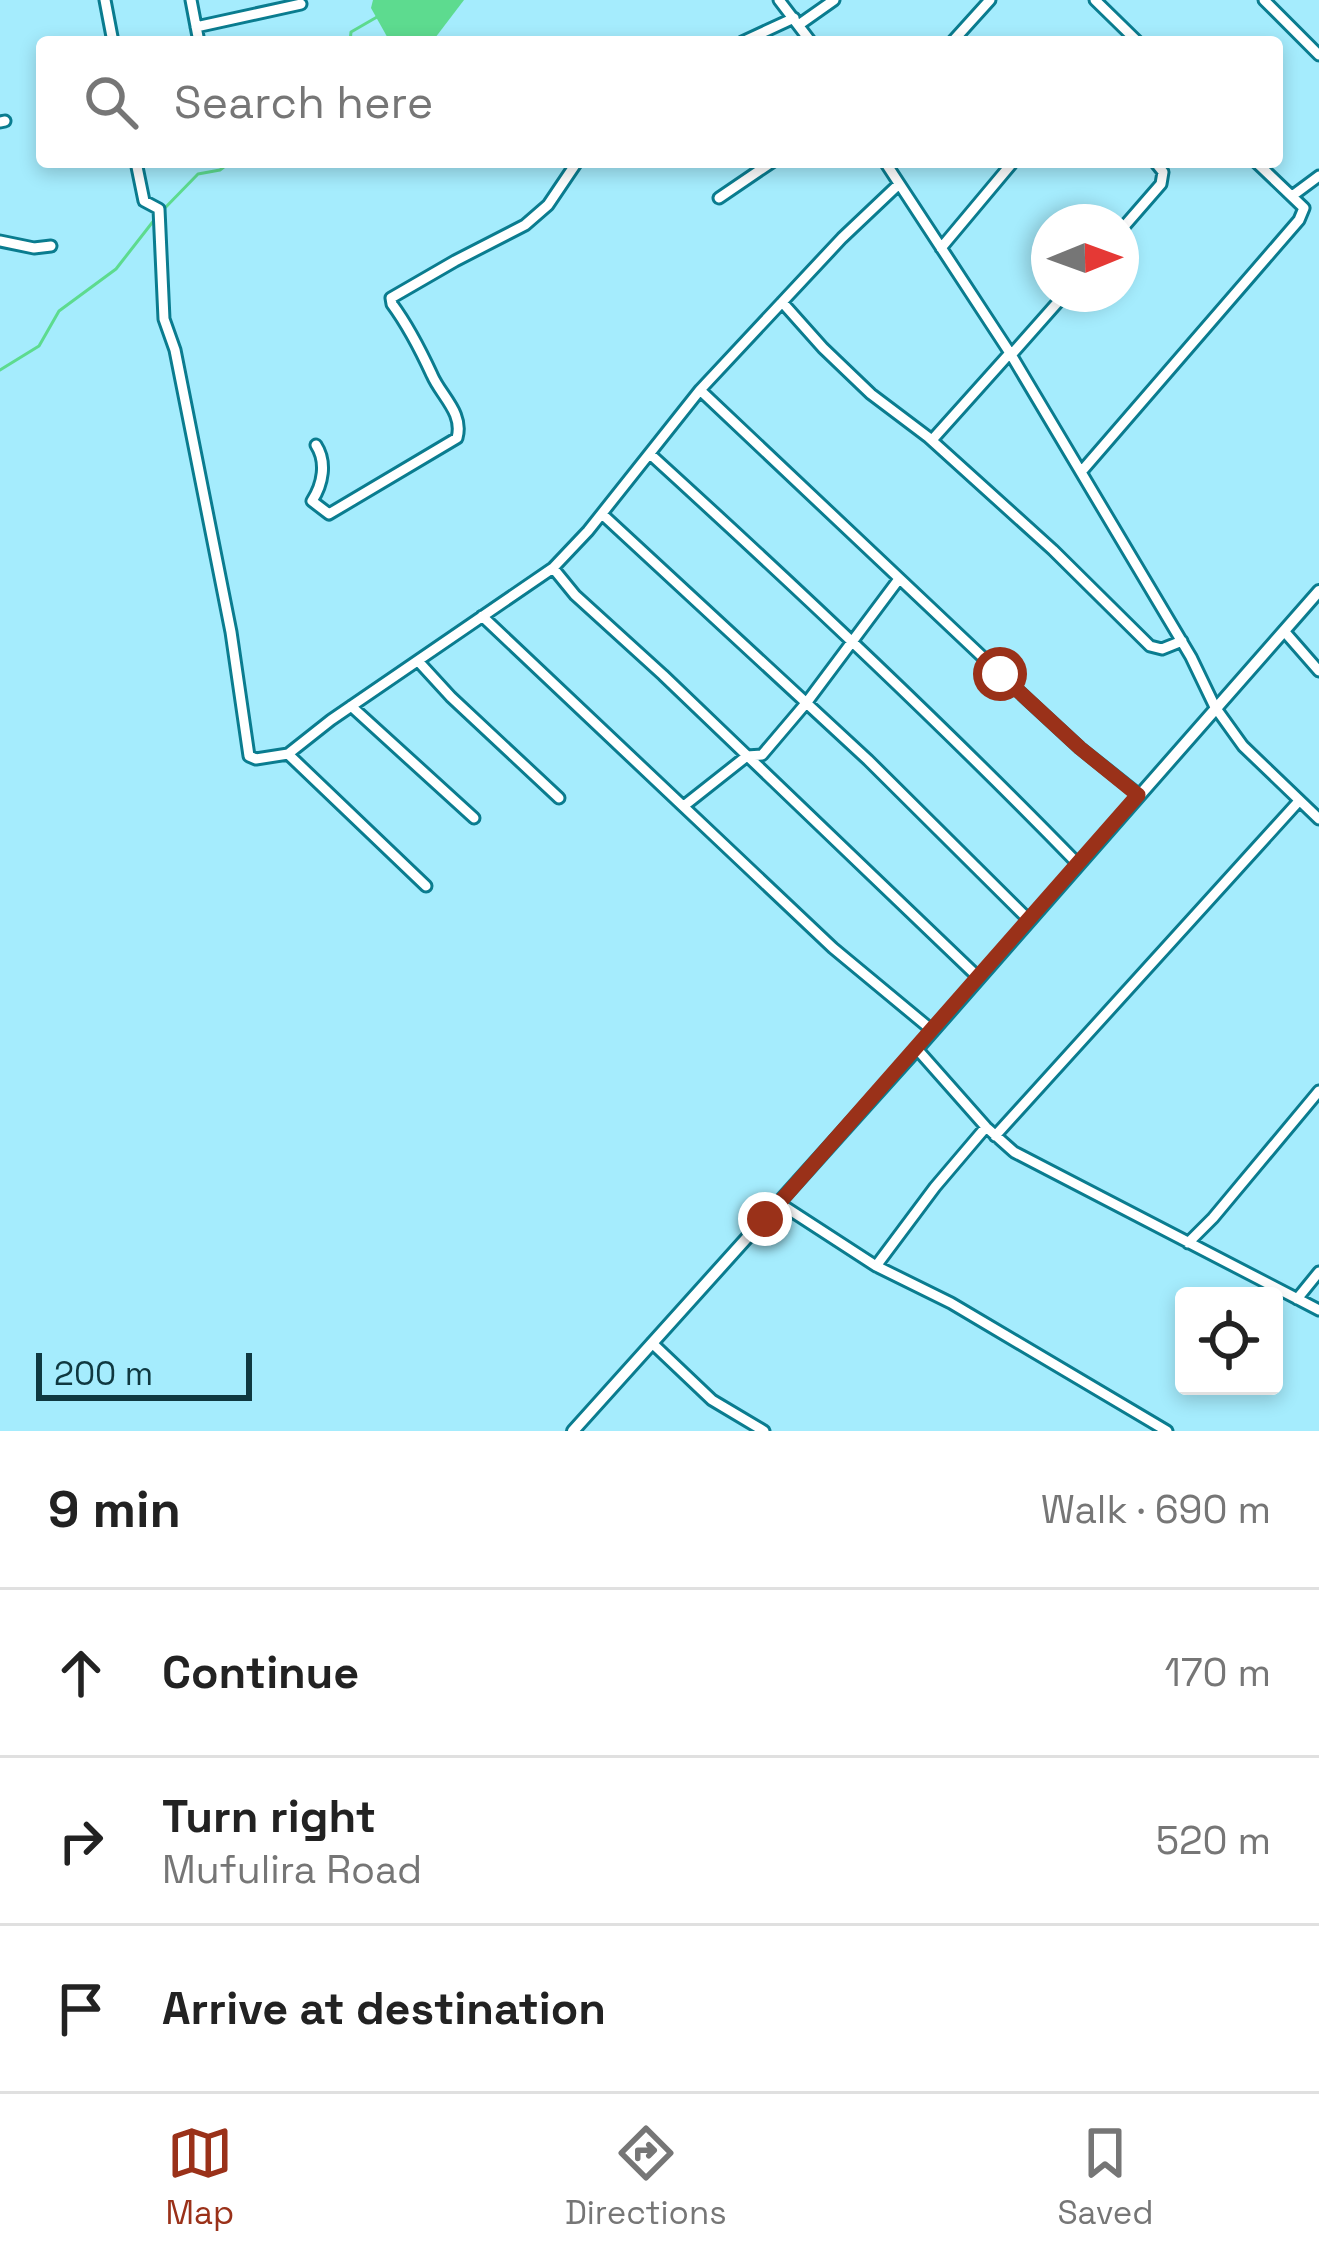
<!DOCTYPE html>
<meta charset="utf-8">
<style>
:root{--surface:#fff;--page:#f6f6f6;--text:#222;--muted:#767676;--line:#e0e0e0;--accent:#9a3119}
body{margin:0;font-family:"Space Grotesk",sans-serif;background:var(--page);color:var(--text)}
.controls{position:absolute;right:36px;bottom:36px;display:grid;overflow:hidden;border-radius:12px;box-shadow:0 6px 18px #0003}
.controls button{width:108px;height:108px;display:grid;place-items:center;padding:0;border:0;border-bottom:3px solid var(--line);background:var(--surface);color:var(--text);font:60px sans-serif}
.compass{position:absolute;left:1031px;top:204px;width:108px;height:108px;border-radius:50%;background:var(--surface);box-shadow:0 6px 18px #0003;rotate:89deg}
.scale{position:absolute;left:36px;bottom:30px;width:216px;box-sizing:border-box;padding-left:12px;border:6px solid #0f3840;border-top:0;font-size:33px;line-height:42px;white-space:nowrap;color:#0f3840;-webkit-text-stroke:9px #a5ecfd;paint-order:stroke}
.stop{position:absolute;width:36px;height:36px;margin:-27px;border:9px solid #9a3119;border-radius:50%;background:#fff}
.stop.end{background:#9a3119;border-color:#fff;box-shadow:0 3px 12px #0008}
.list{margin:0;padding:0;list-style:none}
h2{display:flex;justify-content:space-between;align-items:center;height:156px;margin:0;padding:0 48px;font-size:51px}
h2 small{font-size:39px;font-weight:400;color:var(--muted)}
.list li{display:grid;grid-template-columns:78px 1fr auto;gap:36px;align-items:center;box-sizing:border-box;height:168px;padding:0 48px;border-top:3px solid var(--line)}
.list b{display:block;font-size:45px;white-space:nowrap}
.list p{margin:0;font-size:39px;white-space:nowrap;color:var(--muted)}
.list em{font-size:39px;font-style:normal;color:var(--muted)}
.icon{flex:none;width:66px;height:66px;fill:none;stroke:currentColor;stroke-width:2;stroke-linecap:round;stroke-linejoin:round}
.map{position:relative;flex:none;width:1319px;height:1431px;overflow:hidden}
.search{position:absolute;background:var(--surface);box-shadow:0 6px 18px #0003;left:36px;right:36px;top:36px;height:132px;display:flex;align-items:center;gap:30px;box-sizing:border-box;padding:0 42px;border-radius:12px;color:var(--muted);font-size:45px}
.sheet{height:660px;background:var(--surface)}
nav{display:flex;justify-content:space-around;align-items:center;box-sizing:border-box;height:168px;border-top:3px solid var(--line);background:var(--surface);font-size:33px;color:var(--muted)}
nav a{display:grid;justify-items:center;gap:6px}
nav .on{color:var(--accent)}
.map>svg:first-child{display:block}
</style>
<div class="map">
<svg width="1319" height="1431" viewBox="0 0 1319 1431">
<rect width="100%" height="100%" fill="#a5ecfd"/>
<path fill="#5ddb8f" d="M373,0H464L432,42H390L371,8Z"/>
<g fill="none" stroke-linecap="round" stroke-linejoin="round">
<path stroke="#5ddb8f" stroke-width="3" d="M350,42L351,32L377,17
M161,212L198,174L220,170L230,162
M0,370L39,346L59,311L116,269L155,219"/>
<g stroke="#0a7c8f" stroke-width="15">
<path id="minor" d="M105,0L113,42
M191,0L199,42
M779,0L811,42
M1095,0L1138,42
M1264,0L1319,55
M800,24L834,0
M196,27L301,4
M742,42L794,18
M952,42L990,0
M0,122L5,121
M136,162L144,201L159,209L164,319L175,350L231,632L249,756L256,759L288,754L331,720L553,568L588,531L700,390L842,238L899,184
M885,162L1010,353L1191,657L1215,707L1243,746L1319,819
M1292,196L1319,176
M719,198L772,162
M1121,230L1161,184L1163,172L1155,162
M0,241L34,248L51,246
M941,248L1013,162
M782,302L823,348L871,394L928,437L1053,550L1150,646L1162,649L1182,641
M1011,355L1065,294
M700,390L1028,700L1080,748L1139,795
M932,440L1010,353
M316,445C327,462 323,484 312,501L329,514L457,438C464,413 441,396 432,375C420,349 409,327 392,304L391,298L455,261L525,225L548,205L577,162
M650,454C796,587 940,722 1078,864
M1081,472L1299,220L1304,208L1256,162
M602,514L868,760L1029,920
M553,568L575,595L663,675L979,978
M482,616L833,948L933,1031
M1284,631L1319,671
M418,661L451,697L559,798
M351,706L474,818
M288,754L426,886
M685,805L747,756L762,755L807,702L899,579
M917,1049L986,1127L1014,1152L1319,1310
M995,1136L1299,801
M779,1203L876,1266L951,1303L1167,1431
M1188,1243L1213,1218L1319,1091
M876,1266L935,1187L986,1127
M1297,1299L1319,1272
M652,1343L712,1400L764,1431"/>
</g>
<g stroke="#0a7c8f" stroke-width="16">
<path id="major" d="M573,1431L917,1049L1319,591"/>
</g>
<use href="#minor" stroke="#fff" stroke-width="9"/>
<use href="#major" stroke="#fff" stroke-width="10"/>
</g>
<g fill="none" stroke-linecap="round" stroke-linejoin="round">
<path stroke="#9a3119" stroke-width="15" d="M765,1219L1138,795L1080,748L1000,674"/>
</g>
</svg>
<div class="controls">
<button><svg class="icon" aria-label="locate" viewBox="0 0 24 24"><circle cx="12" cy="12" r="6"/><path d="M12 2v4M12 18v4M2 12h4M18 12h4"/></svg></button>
</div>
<svg class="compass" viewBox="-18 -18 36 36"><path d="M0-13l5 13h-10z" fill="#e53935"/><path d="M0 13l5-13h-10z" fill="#767676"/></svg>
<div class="scale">200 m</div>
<div class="stop" style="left:1000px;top:674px"></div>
<div class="stop end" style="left:765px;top:1219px"></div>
<div class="search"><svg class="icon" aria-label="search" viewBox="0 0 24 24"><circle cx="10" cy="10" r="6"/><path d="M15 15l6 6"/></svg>Search here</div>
</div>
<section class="sheet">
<h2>9 min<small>Walk · 690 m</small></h2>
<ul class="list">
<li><svg class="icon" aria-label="ahead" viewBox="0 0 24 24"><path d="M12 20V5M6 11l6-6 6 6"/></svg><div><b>Continue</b></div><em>170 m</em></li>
<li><svg class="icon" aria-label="right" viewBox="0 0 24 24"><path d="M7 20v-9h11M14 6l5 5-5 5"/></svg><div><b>Turn right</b><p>Mufulira Road</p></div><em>520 m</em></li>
<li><svg class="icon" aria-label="arrive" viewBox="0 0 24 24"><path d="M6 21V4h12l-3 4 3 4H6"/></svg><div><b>Arrive at destination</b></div></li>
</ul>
</section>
<nav>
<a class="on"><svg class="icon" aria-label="map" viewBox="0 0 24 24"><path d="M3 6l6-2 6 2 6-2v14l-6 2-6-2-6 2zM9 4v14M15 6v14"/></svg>Map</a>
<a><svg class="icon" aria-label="directions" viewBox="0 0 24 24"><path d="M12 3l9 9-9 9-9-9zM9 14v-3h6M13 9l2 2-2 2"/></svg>Directions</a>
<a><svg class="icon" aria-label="saved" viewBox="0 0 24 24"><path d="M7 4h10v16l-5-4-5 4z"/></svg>Saved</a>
</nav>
